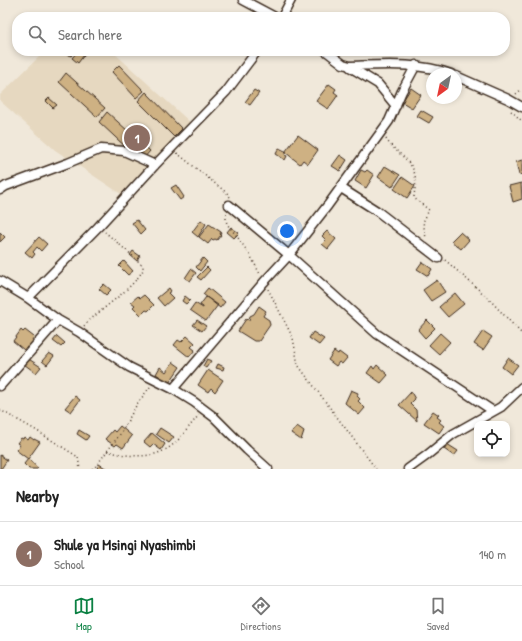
<!DOCTYPE html>
<style>
:root{--surface:#fff;--page:#f6f6f6;--text:#222;--muted:#767676;--line:#e0e0e0;--accent:#0b8043}
body{margin:0;font-family:"Patrick Hand",sans-serif;background:var(--page);color:var(--text)}
.controls{position:absolute;right:12px;bottom:12px;display:grid;overflow:hidden;border-radius:8px;box-shadow:0 2px 6px #0003}
.controls button{width:36px;height:36px;display:grid;place-items:center;padding:0;border:0;border-bottom:1px solid var(--line);background:var(--surface);color:var(--text);font:20px sans-serif}
.compass{position:absolute;left:426px;top:68px;width:36px;height:36px;border-radius:50%;background:var(--surface);box-shadow:0 2px 6px #0003;rotate:213deg}
.you{position:absolute;left:287px;top:231px;width:14px;height:14px;margin:-10px;border:3px solid #fff;border-radius:50%;background:#1a73e8;box-shadow:0 0 0 6px #1a73e833}
.badge{display:grid;place-items:center;width:26px;height:26px;border-radius:50%;background:var(--accent);color:#fff;font-size:13px;font-weight:700}
.pin{position:absolute;translate:-50% -50%;border:2px solid #fff;box-shadow:0 1px 4px #0006}
.list{margin:0;padding:0;list-style:none}
h2{display:flex;justify-content:space-between;align-items:center;height:52px;margin:0;padding:0 16px;font-size:17px}
h2 small{font-size:13px;font-weight:400;color:var(--muted)}
.list li{display:grid;grid-template-columns:26px 1fr auto;gap:12px;align-items:center;box-sizing:border-box;height:64px;padding:0 16px;border-top:1px solid var(--line)}
.list b{display:block;font-size:15px;white-space:nowrap}
.list p{margin:0;font-size:13px;white-space:nowrap;color:var(--muted)}
.list em{font-size:13px;font-style:normal;color:var(--muted)}
.icon{flex:none;width:22px;height:22px;fill:none;stroke:currentColor;stroke-width:2;stroke-linecap:round;stroke-linejoin:round}
.map{position:relative;flex:none;width:522px;height:469px;overflow:hidden}
.search{position:absolute;background:var(--surface);box-shadow:0 2px 6px #0003;left:12px;right:12px;top:12px;height:44px;display:flex;align-items:center;gap:10px;box-sizing:border-box;padding:0 14px;border-radius:16px;color:var(--muted);font-size:15px}
.sheet{height:116px;background:var(--surface)}
nav{display:flex;justify-content:space-around;align-items:center;box-sizing:border-box;height:56px;border-top:1px solid var(--line);background:var(--surface);font-size:11px;color:var(--muted)}
nav a{display:grid;justify-items:center;gap:2px}
nav .on{color:var(--accent)}
.map>svg:first-child{display:block}
</style>
<div class="map">
<svg width="522" height="469" viewBox="0 0 522 469">
<rect width="100%" height="100%" fill="#f0e8da"/>
<filter id="ink" filterUnits="userSpaceOnUse"><feTurbulence type="fractalNoise" baseFrequency=".025" numOctaves="2"/><feDisplacementMap in="SourceGraphic" scale="8" xChannelSelector="R" yChannelSelector="G"/><feConvolveMatrix kernelMatrix="1 2 1 2 8 2 1 2 1" color-interpolation-filters="sRGB"/></filter>
<g filter="url(#ink)">
<path fill="#e6d8c0" d="M45,51H112L192,124L124,196L55,150L0,101V95Z"/>
<path fill="#ceb183" stroke="#3b2a1e" d="M62,51H75L71,56Z
M78,51H87L78,63L72,58Z
M119,65L144,91L136,98L112,72Z
M66,73L105,108L97,117L59,82Z
M329,84L336,89L334,92L338,95L328,109L316,101Z
M411,88L421,95L412,108L402,102Z
M254,90L259,93L250,105L245,102Z
M146,92L182,129L174,137L138,101Z
M49,98L57,105L53,108L46,101Z
M421,110L433,117L429,123L417,116Z
M107,112L139,141L130,151L99,122Z
M298,135L318,150L308,164L303,160L300,164L285,152Z
M141,142L150,151L143,159L134,150Z
M279,148L287,152L285,155L287,156L285,160L276,154Z
M340,155L347,160L340,171L332,166Z
M522,160V174L519,175L516,162Z
M385,166L400,175L392,187L378,177Z
M361,170L365,172L367,170L374,175L366,188L355,181Z
M402,177L415,186L407,198L394,189Z
M521,183L522,199L513,202L509,186Z
M176,185L184,197L180,200L171,188Z
M137,220L145,230L141,234L132,223Z
M201,220L206,224L198,237L192,232Z
M209,224L221,232L220,234L221,235L217,240L215,239L213,240L212,239L208,244L199,237Z
M231,227L239,233L234,238L227,232Z
M327,231L336,239L328,249L322,244L326,240L322,236Z
M0,232L5,237L0,242Z
M460,232L469,240L461,249L451,241Z
M39,237L47,244L41,251L37,247L33,252L35,254L32,258L25,252Z
M133,251L140,256L137,261L130,255Z
M203,258L207,262L200,271L196,267Z
M124,261L133,271L128,275L119,266Z
M422,262L432,269L428,276L417,269Z
M207,267L210,270L201,280L197,277Z
M191,269L196,273L190,281L185,278Z
M437,280L445,292L431,301L423,290Z
M104,284L111,290L106,295L99,289Z
M169,288L171,291L168,293L173,298L164,306L157,298Z
M208,288L225,302L220,308L203,294Z
M455,293L464,304L448,317L439,307Z
M144,295L154,305L148,311L146,310L141,315L133,307L135,305L131,302L138,296L140,298Z
M185,296L190,300L186,304L182,301Z
M206,297L218,305L206,321L190,310L195,303L203,308V307L200,305Z
M259,306L266,311L263,316L269,320L270,325L259,341H254L238,331L246,319L249,320L250,316L254,314Z
M197,320L206,326L202,331L193,325Z
M427,320L435,328L425,338L418,330Z
M21,330L23,332L25,330L34,337L32,340L35,342L29,349L26,347L24,350L13,341Z
M483,331L492,337L483,350L474,344Z
M313,332L324,339L319,345L309,338Z
M440,333L450,342L439,354L429,345Z
M57,336L65,343L61,347L53,341Z
M187,336L195,343L191,347L195,350L189,357L174,345L178,340L181,342Z
M334,351L338,354L339,352L347,358L342,364L339,362L336,366L328,360Z
M49,353L54,356L47,365L42,361Z
M21,354L41,367L36,373L17,359Z
M508,358L518,365L511,374L502,367Z
M207,359L211,361L206,368L203,366Z
M173,362L180,367L169,383L156,374L160,367L166,372Z
M218,364L224,367L223,370L216,368Z
M377,365L388,375L381,383L367,373L372,366L374,369Z
M208,370L223,380L215,392L211,388L208,392L198,385Z
M351,390L358,393L357,396L360,399L358,401L365,408L359,415L345,403Z
M411,392L415,399L410,404L416,410L417,421L399,405Z
M75,396L80,400L71,412L65,408Z
M433,411L439,415L437,417L441,420L439,422L444,426L439,433L424,423Z
M120,426L132,436L123,448L117,444L115,446L105,439L113,430L115,432Z
M297,426L304,431L301,440L291,433Z
M160,428L174,437L169,443L156,434Z
M79,430L89,436L86,440L77,434Z
M152,433L165,444L161,450L153,444L150,447L144,442Z
M24,437L28,440L30,437L34,440V439L40,442L28,459L16,450L20,445L17,443L21,438L23,439Z
M447,444L458,451L454,456L444,449Z
M0,455L7,460L1,469H0Z
M28,459L38,468L37,469H29L24,464Z
M99,464L107,469H97Z"/>
<g fill="none" stroke-linecap="round" stroke-linejoin="round">
<g stroke="#3b2a1e" stroke-width="11">
<path id="minor" d="M243,0L275,17
M282,17L291,0
M326,51L343,64L350,66C384,65 418,62 451,74
M350,67L378,84L396,106
M456,76L508,99L522,107
M341,188L377,211L438,258
M0,190L6,186L68,163L101,149L124,151L155,165
M229,205L289,255L377,334L493,411
M0,281L28,298L58,320L79,332L129,367L173,389L194,402L214,417L247,450L268,469
M28,298L98,227L155,165L226,92L257,51
M0,386L58,320
M173,389L264,282L289,255L328,205L389,121L402,91L416,65
M408,469L426,456L453,434L501,407L522,387"/>
</g>
<path stroke="#3b2a1e" stroke-width="1.5" stroke-dasharray="1 3" stroke-linecap="butt" d="M516,94L522,89
M511,111L522,121
M386,139C394,152 413,160 415,176C417,185 414,190 414,198L429,210L423,222L426,238
M177,153L227,193L230,197
M226,214V220L227,224L236,235L250,255L260,274
M445,260L487,297L522,334
M268,289L293,338L298,365L376,469
M84,326C101,308 131,291 143,270V266L134,257L105,232
M0,410L34,429L78,457L80,469
M107,451C133,458 160,460 179,439C186,431 192,423 199,415
M92,469L96,466L121,433L137,404L150,387"/>
<use href="#minor" stroke="#fff" stroke-width="8"/>
</g>
</g>
</svg>
<div class="controls">
<button><svg class="icon" aria-label="locate" viewBox="0 0 24 24"><circle cx="12" cy="12" r="6"/><path d="M12 2v4M12 18v4M2 12h4M18 12h4"/></svg></button>
</div>
<svg class="compass" viewBox="-18 -18 36 36"><path d="M0-13l5 13h-10z" fill="#e53935"/><path d="M0 13l5-13h-10z" fill="#767676"/></svg>
<div class="you"></div>
<div class="pin badge" style="left:137px;top:138px;background:#8d6e63">1</div>
<div class="search"><svg class="icon" aria-label="search" viewBox="0 0 24 24"><circle cx="10" cy="10" r="6"/><path d="M15 15l6 6"/></svg>Search here</div>
</div>
<section class="sheet">
<h2>Nearby<small></small></h2>
<ul class="list">
<li><span class="badge" style="background:#8d6e63">1</span><div><b>Shule ya Msingi Nyashimbi</b><p>School</p></div><em>140 m</em></li>
</ul>
</section>
<nav>
<a class="on"><svg class="icon" aria-label="map" viewBox="0 0 24 24"><path d="M3 6l6-2 6 2 6-2v14l-6 2-6-2-6 2zM9 4v14M15 6v14"/></svg>Map</a>
<a><svg class="icon" aria-label="directions" viewBox="0 0 24 24"><path d="M12 3l9 9-9 9-9-9zM9 14v-3h6M13 9l2 2-2 2"/></svg>Directions</a>
<a><svg class="icon" aria-label="saved" viewBox="0 0 24 24"><path d="M7 4h10v16l-5-4-5 4z"/></svg>Saved</a>
</nav>
